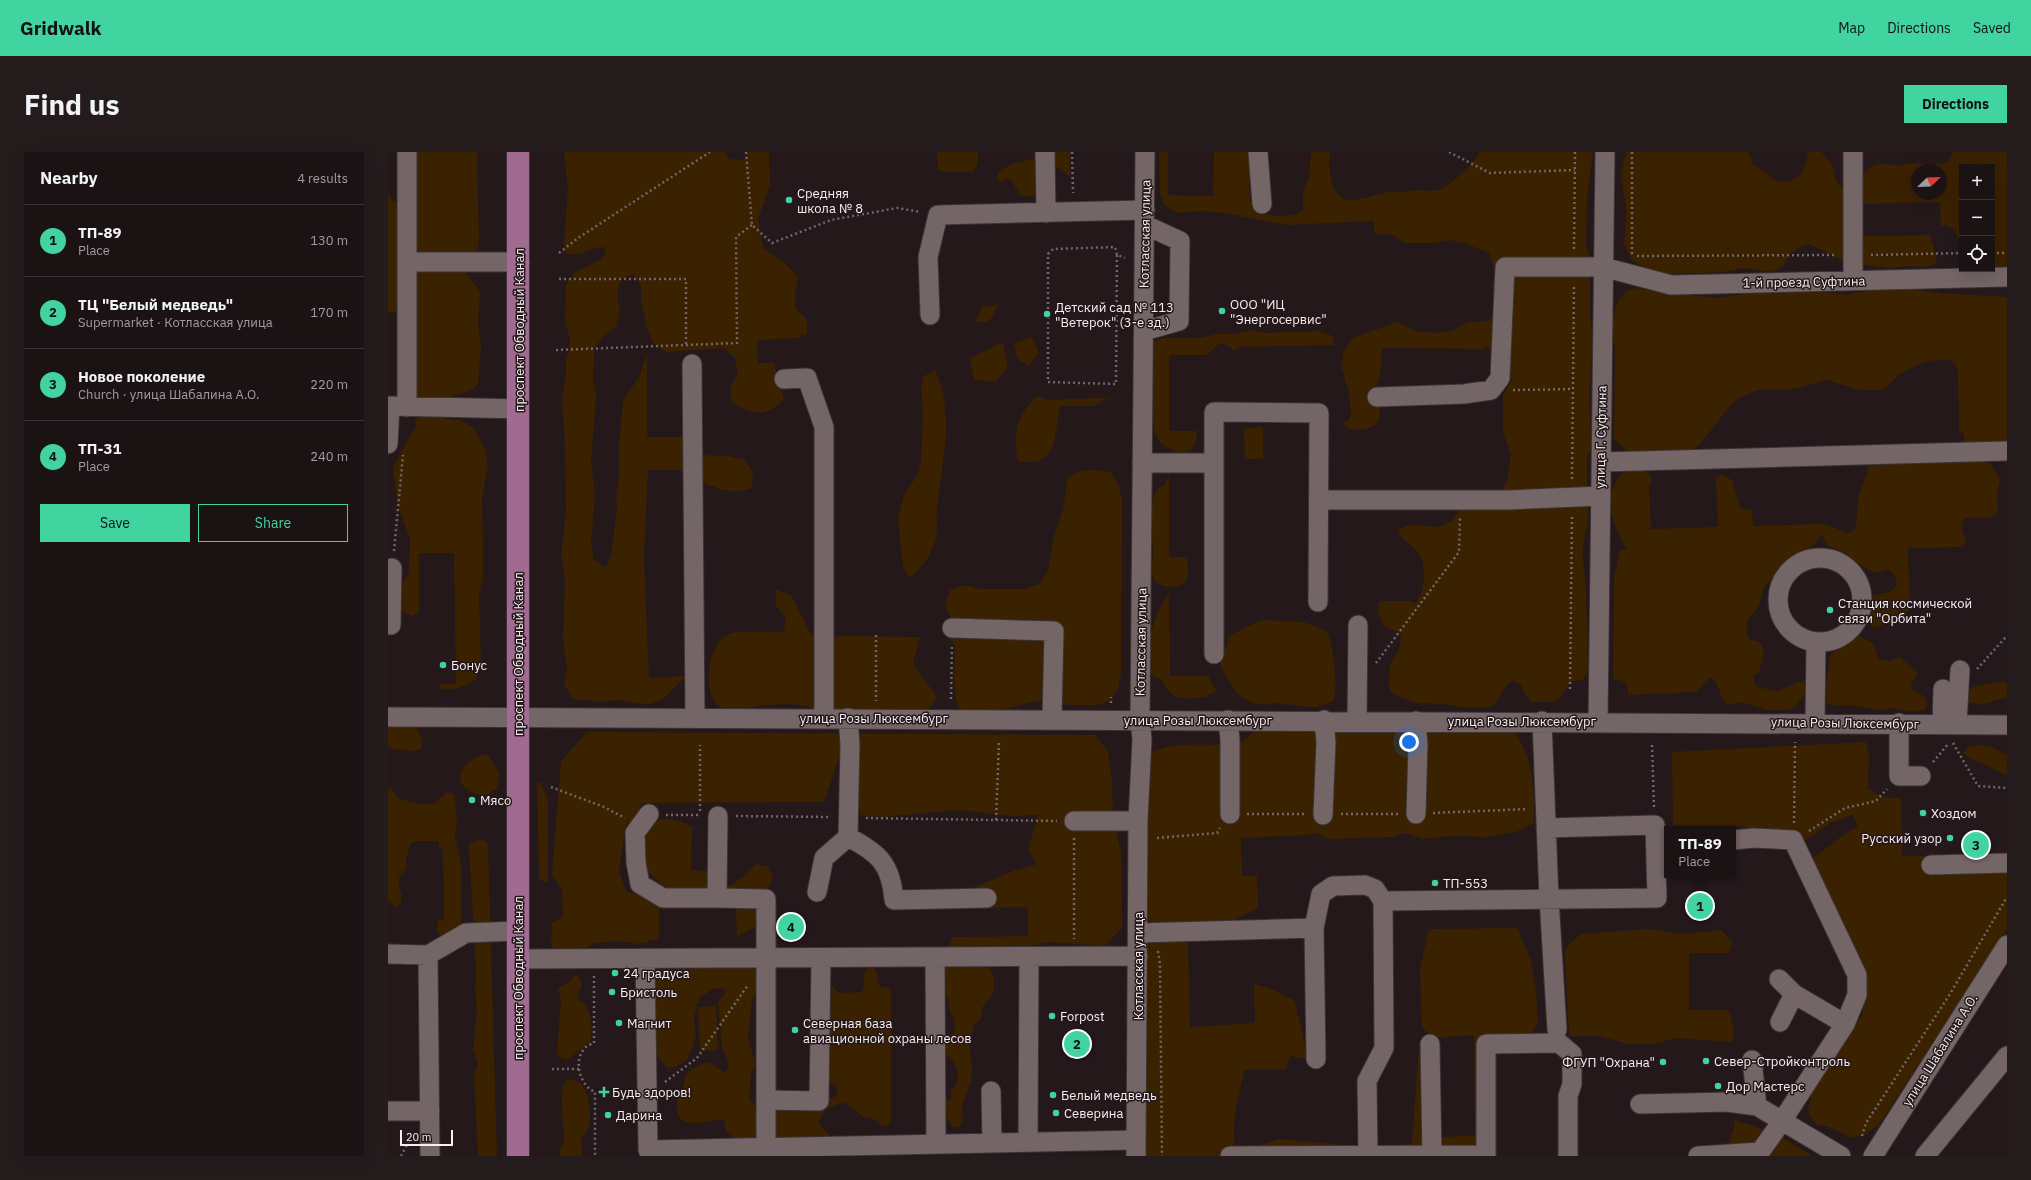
<!DOCTYPE html>
<meta charset="utf-8">
<style>
:root{--surface:#1b1214;--page:#241b1d;--text:#f1f3f6;--muted:#a09ea0;--line:#393234;--accent:#42d4a0}
body{margin:0;font-family:"IBM Plex Sans",sans-serif;background:var(--page);color:var(--text)}
.controls{position:absolute;right:12px;top:12px;display:grid;overflow:hidden;border-radius:0px;box-shadow:0 4px 16px #0002}
.controls button{width:36px;height:36px;display:grid;place-items:center;padding:0;border:0;border-bottom:1px solid var(--line);background:var(--surface);color:var(--text);font:20px sans-serif}
.compass{position:absolute;left:1523px;top:12px;width:36px;height:36px;border-radius:50%;background:var(--surface);box-shadow:0 4px 16px #0002;rotate:67deg}
.scale{position:absolute;left:12px;bottom:10px;width:53px;box-sizing:border-box;padding-left:4px;border:2px solid #f7eeef;border-top:0;font-size:11px;line-height:14px;white-space:nowrap;color:#f7eeef;-webkit-text-stroke:3px #24181b;paint-order:stroke}
.you{position:absolute;left:1021px;top:590px;width:14px;height:14px;margin:-10px;border:3px solid #fff;border-radius:50%;background:#1a73e8;box-shadow:0 0 0 6px #1a73e833}
.badge{display:grid;place-items:center;width:26px;height:26px;border-radius:50%;background:var(--accent);color:#111;font-size:13px;font-weight:700}
.pin{position:absolute;translate:-50% -50%;border:2px solid #fff;box-shadow:0 1px 4px #0006}
.popup{position:absolute;left:1276px;top:674px;width:72px;height:52px;box-sizing:border-box;display:grid;place-content:center;border-radius:0px;background:var(--surface);filter:drop-shadow(0 1px 3px #0005);font-size:13px;white-space:nowrap;color:var(--muted)}
.popup b{font-size:15px;color:var(--text)}
.popup::after{content:'';position:absolute;left:50%;top:100%;margin-left:-8px;border:8px solid transparent;border-top-color:var(--surface)}
.list{margin:0;padding:0;list-style:none}
h2{display:flex;justify-content:space-between;align-items:center;height:52px;margin:0;padding:0 16px;font-size:17px}
h2 small{font-size:13px;font-weight:400;color:var(--muted)}
.list li{display:grid;grid-template-columns:26px 1fr auto;gap:12px;align-items:center;box-sizing:border-box;height:72px;padding:0 16px;border-top:1px solid var(--line)}
.list b{display:block;font-size:15px;white-space:nowrap}
.list p{margin:0;font-size:13px;white-space:nowrap;color:var(--muted)}
.list em{font-size:13px;font-style:normal;color:var(--muted)}
.actions{display:flex;gap:8px;padding:12px 16px}
.actions a{flex:1;padding:9px 0;border:1px solid var(--accent);border-radius:0px;text-align:center;font-size:14px;color:var(--accent)}
.actions .main{background:var(--accent);color:#111}
.icon{flex:none;width:22px;height:22px;fill:none;stroke:currentColor;stroke-width:2;stroke-linecap:round;stroke-linejoin:round}
.map{position:relative;flex:none;width:1619px;height:1004px;overflow:hidden;border-radius:0px}
header{display:flex;align-items:center;gap:24px;box-sizing:border-box;height:56px;padding:0 20px;background:var(--accent);color:#111}
header strong{font-size:19px}
nav{display:flex;gap:22px;margin-inline-start:auto;font-size:14px}
.intro{display:flex;align-items:center;justify-content:space-between;box-sizing:border-box;height:96px;padding:0 24px}
h1{margin:0;font-size:28px}
.button{padding:10px 18px;border-radius:0px;background:var(--accent);color:#111;font-size:14px;font-weight:700}
main{display:flex;gap:24px;padding:0 24px}
aside{flex:1;background:var(--surface);border-radius:0px;box-shadow:0 4px 16px #0002}
.map>svg:first-child{display:block}
</style>
<header>
<strong>Gridwalk</strong>
<nav><a>Map</a><a>Directions</a><a>Saved</a></nav>
</header>
<div class="intro"><h1>Find us</h1><a class="button">Directions</a></div>
<main>
<aside>
<h2>Nearby<small>4 results</small></h2>
<ul class="list">
<li><span class="badge">1</span><div><b>ТП-89</b><p>Place</p></div><em>130 m</em></li>
<li><span class="badge">2</span><div><b>ТЦ &quot;Белый медведь&quot;</b><p>Supermarket · Котласская улица</p></div><em>170 m</em></li>
<li><span class="badge">3</span><div><b>Новое поколение</b><p>Church · улица Шабалина А.О.</p></div><em>220 m</em></li>
<li><span class="badge">4</span><div><b>ТП-31</b><p>Place</p></div><em>240 m</em></li>
</ul>
<div class="actions"><a class="main">Save</a><a>Share</a></div>
</aside>
<div class="map">
<svg width="1619" height="1004" viewBox="0 0 1619 1004">
<rect width="100%" height="100%" fill="#24181b"/>
<path fill="#3a2100" fill-rule="evenodd" d="M23,0H89L91,91C88,102 80,111 79,123L89,135L92,143L90,169L93,195L90,232L84,238L53,248L52,264L58,267L72,268L85,275L97,296L100,313L94,347L95,400V425L91,443L93,511L88,528L71,536L54,538L51,532H68L66,401H31V460L24,464L12,458L13,430L18,426L21,420L22,387L10,354L5,315L27,276L29,263L14,164L8,159L0,161V41L5,49L9,51L15,49Z
M176,0H337L342,7L356,8L360,0H381L382,34L370,67L375,96C388,105 401,113 410,126L407,141L408,156L419,168V182L409,186L369,188L370,211H386L396,247C378,266 364,264 343,249V234L350,221L347,206L336,196L278,200L265,191L259,177L253,148V134L246,122L232,128L229,145L232,159L228,174L215,185L206,197L205,228L208,244L203,309L207,343L203,391L206,408L218,416L223,403L229,358L228,343L231,326V294L235,248L251,225L259,202V285H295L311,303L341,304L356,308L365,320L364,336L350,340L335,338L306,328L292,318H260L256,406L261,526L298,524L275,547L261,552L247,551L231,548L213,550L185,547L176,532L179,518L175,488L177,429L173,401L178,359L177,294L174,246L178,222V208L181,199L182,188L177,169L178,132L186,121L214,107L218,100L216,95C203,95 190,106 178,101L176,93L180,36Z
M549,0H590C590,8 591,15 584,20H556L550,17Z
M655,0H682V25L672,16H663L650,42L641,45L632,43L624,29L620,26L613,31L609,27L610,22C621,7 642,13 655,0Z
M771,0H780V43L825,44L826,0H860C866,21 854,43 869,61C883,63 903,68 915,58V39L921,25L923,0H942C940,14 942,48 962,48C976,48 988,42 1001,40C1006,39 1011,41 1017,40C1021,40 1024,38 1028,38C1036,38 1043,40 1050,38C1059,36 1089,10 1091,0H1205L1199,46L1198,93L1202,109V165L1205,189L1201,242L1203,285L1206,291L1199,305L1200,369L1194,400L1198,432L1200,514L1199,522L1194,528L1187,529L1181,532L1172,546L1167,550H1144L1139,545L1132,532L1125,529L1119,533L1107,552L1098,556H1078L1057,552L1030,551L1015,547L1002,539L1001,532L1002,512L1012,495L1013,482L995,473L990,460L991,449H1023L1028,451C1036,441 1039,414 1032,403C1025,392 1013,390 1010,377L1023,373L1051,375L1064,369L1071,358L1113,340L1119,329L1123,302L1115,281V244L1124,228L1100,194L1093,197L994,196L992,226L989,232L992,265L989,272L982,276L968,278L960,276L955,271L961,268L963,262L961,241L953,214L955,201L962,189L968,185L1009,170L1027,179L1049,181L1064,179L1080,170L1100,169L1104,165L1107,146L1104,132L1107,119L1102,105L1103,102L1076,91L1061,88L1046,91H1017L1005,83L987,82L985,69L898,73L836,61L813,59L790,61L777,54L772,41Z
M1238,0H1361L1365,13C1374,16 1378,21 1385,27C1395,33 1410,28 1415,18C1418,13 1419,5 1420,0H1434C1437,6 1441,8 1444,12C1449,23 1444,26 1455,35L1471,30C1475,22 1481,13 1491,12C1496,12 1502,13 1507,13C1514,13 1521,11 1528,11C1539,11 1564,18 1564,0H1619V115L1604,116V15H1574V96C1570,86 1568,77 1558,73L1553,74L1552,50L1470,52V84L1542,83L1549,107L1547,112L1537,115L1519,114L1502,116L1473,113L1457,110L1422,92L1412,95L1403,101L1394,115L1384,120L1355,116L1338,120L1282,122L1261,118L1252,113L1243,107L1236,92L1238,55L1233,24ZM1529,18H1553V42H1529Z
M1513,135L1549,141L1619,145V294H1576V281H1571L1570,218L1566,210C1550,203 1525,213 1511,223C1506,227 1501,233 1495,238H1471L1439,228L1407,237L1370,238L1350,246L1342,254L1313,291L1304,298L1294,302L1241,301L1226,287L1227,196L1224,175L1227,157L1232,146L1239,139L1247,136L1278,141L1331,146L1381,138L1412,140L1425,139L1460,143L1483,137Z
M611,152L601,170H587L594,155Z
M863,178L878,181L930,179L945,184V193L853,195L846,198L837,192L832,191L819,203H781V279H808L809,288L803,298L793,301C786,299 776,295 771,289C760,275 763,211 763,191L775,186H813L828,182H844Z
M644,185L651,201L640,214L630,207L626,191Z
M615,190L620,215L608,230L586,227L582,206Z
M547,218C568,262 553,313 549,359C548,368 550,378 548,386C545,400 533,419 521,425L515,416L510,367L516,343L530,322L533,309L535,261L533,236L536,224Z
M650,244L660,248L734,245L717,247L707,254H672C666,283 671,317 630,309C624,284 629,260 650,244Z
M875,275V307H857L856,276Z
M1593,308L1603,312L1612,328L1609,340L1610,360C1600,372 1589,362 1576,367L1573,373L1578,390L1574,395L1520,396L1522,457C1517,462 1497,473 1489,475L1483,474C1479,464 1476,449 1488,443C1493,441 1498,442 1503,439C1514,432 1507,422 1500,417L1487,421L1467,410L1457,400L1440,394L1434,383L1422,397L1400,411L1387,427L1377,433L1369,457L1360,468L1358,481L1361,487L1373,491L1376,502L1371,520L1366,523V529L1369,535L1389,539L1410,530L1416,529L1418,541L1406,556L1399,558H1380L1353,550L1341,553L1336,550L1327,528L1322,525L1308,540L1240,543L1238,530L1225,527L1226,426L1232,398L1239,397C1225,374 1213,345 1234,321C1245,318 1259,315 1264,327L1261,333L1263,377L1330,375L1328,326L1334,323L1344,328L1352,356L1364,358L1365,374L1437,372L1460,381L1465,379L1468,375L1470,346L1473,336L1481,315L1486,311Z
M708,318L723,320L730,332L734,347L733,523L730,537L723,548L709,553H680L652,548L600,561L571,558L568,546L566,527L567,494L560,483L563,467L557,452L562,438L576,433L591,437H635L651,432L660,419L665,388L675,357L680,325L693,319Z
M781,322V405H799C799,411 801,418 800,424C795,440 776,436 766,429C762,418 765,408 765,397C764,376 759,358 769,337L777,333Z
M388,438L403,443L422,481L432,492L451,484L532,485L525,511C532,524 542,533 549,546C547,549 543,555 540,558C527,566 455,559 437,558C426,557 415,553 404,552C397,552 381,553 374,553C359,555 347,565 333,556C314,544 319,497 336,485C350,475 379,482 396,480L398,466L388,454Z
M781,443L782,524H820L828,538C822,545 816,545 808,546C790,548 782,545 774,528L759,521C760,494 763,464 781,443Z
M873,468L916,470L940,480C945,493 951,538 945,549L931,555H922L890,551L874,552L864,551L856,546L849,541L837,523L832,510L840,490V484Z
M1472,484L1486,492L1490,506L1493,508L1501,509L1512,505L1529,520C1528,527 1523,529 1523,536L1537,545L1539,553L1537,558L1524,560L1505,556L1491,558L1462,553L1449,554L1439,552L1438,535L1442,504L1448,497Z
M1614,529L1619,531V546L1594,552L1578,551L1577,541C1587,531 1601,532 1614,529Z
M0,570L28,574L34,588V596L27,599L0,596Z
M1124,576C1145,604 1147,637 1146,671L1128,680L1098,685L1064,684L1035,687L1017,681L1003,685L939,687L930,681L920,683L853,686L854,724H869L870,756L835,773H775L757,767L754,748L762,601C788,588 823,594 851,593L866,579L880,577Z
M199,580L707,583L720,599L724,630L725,666L733,701L734,776L717,794L661,790L638,795L590,797L561,795L564,785L640,784V755L580,756L576,740L625,719L649,712L640,697L650,663L627,664L571,658L495,665L473,663L455,595L436,650L253,651L251,666L238,672L231,719L239,741H257L273,732L258,718L255,683C275,661 278,665 304,674L303,718L318,719L320,723L318,731L342,734L358,723L368,712L379,714L385,725L371,760V773L349,785L348,756L271,757V787L250,792L232,789L208,791L186,801L167,798L163,794L164,771L175,764L174,738L164,722L173,609Z
M1478,590L1481,604L1480,637L1496,646H1513L1514,704L1619,703V777L1490,974L1477,982L1464,986L1441,975L1428,972L1420,960L1424,938L1457,885L1475,863L1474,829L1418,710C1437,700 1450,684 1470,674L1465,663L1442,671L1413,691L1394,694L1363,676L1342,673L1336,677H1285L1284,600Z
M1592,593L1604,595L1619,603V624C1604,614 1589,612 1575,601L1580,595Z
M95,603H100C108,615 115,623 108,637L97,644C64,640 64,613 95,603Z
M149,630H152L160,646V731L151,727Z
M0,635C7,637 6,643 11,646C18,650 38,653 46,652L59,640L66,642L67,646L69,668L67,684L73,713V774L54,785L49,779L50,768L56,767L55,697H51L50,689H28L22,692L18,708L19,716C17,719 13,722 12,724C6,735 22,748 8,755L0,749Z
M89,688L98,689L100,694L109,1004H90L86,923L90,912L85,898L89,857L87,840L88,821L81,695L82,691Z
M1129,776L1142,805L1148,838L1150,869L1143,883L1107,884L1094,1004H885L868,994L893,987L944,992L975,996L1024,992L1030,904L1032,899L1037,898L1039,978L1055,985L1087,983L1086,883L1046,886L1034,876L1032,816L1041,777Z
M1261,777L1295,782L1333,778L1345,790L1341,801H1301V858H1341L1345,876V890L1289,886L1265,892H1240L1211,884H1181L1177,800L1180,793L1193,782Z
M800,786L802,875L867,871L866,832L881,836L907,849L920,907L902,904L898,917L857,918C850,946 841,975 849,1004H758V788Z
M595,810C606,815 609,834 603,844C601,848 597,850 595,854C593,863 595,868 586,872L581,891L584,915L583,928L574,955L575,968L572,974L565,976L555,960L557,944L560,949L564,946L562,940C576,927 570,912 557,901C556,884 557,889 567,878L566,866L562,861L560,845L556,841L553,823L558,813L585,815Z
M353,814L369,817V839L364,849L360,884L367,913L363,922L361,946L371,959C370,979 374,984 354,991C342,985 337,981 336,967L311,971H302L293,968C286,957 289,944 295,935C297,932 296,929 297,926C298,919 313,911 320,911C327,911 330,918 336,920L340,917V909L334,895L330,850L338,840L335,836L325,837L311,846L306,866L308,883L303,900L298,909L288,915L279,916L268,903L265,815Z
M482,814L488,818L491,834L503,837V969L500,974L493,973C486,965 484,967 475,965L457,951C445,952 432,959 431,972L442,984L439,987L391,988L385,982L382,957L447,945L450,942L447,933L440,929L441,835H445L451,841L474,840L476,832L475,823Z
M190,823L194,833L189,845C191,850 195,850 198,854C203,861 206,883 201,891C192,895 186,906 177,908L171,904L169,900L173,848L170,838L172,834L181,831L186,824Z
M328,854L330,898L312,899L310,855Z
M184,927C202,932 204,960 201,974C200,980 194,982 193,988C193,993 195,999 194,1004H172C171,997 176,993 176,986C176,971 170,940 178,929Z
M1347,968L1387,981L1425,1004H1331L1339,1000C1341,988 1346,980 1347,968Z"/>
<g fill="none" stroke-linecap="round" stroke-linejoin="round">
<g stroke="#3c3335" stroke-width="21">
<path id="minor" d="M19,0V255
M657,0L658,61
M870,0L874,52
M1465,0V129
M19,110H132
M542,163L540,105L550,63L757,58
M756,179L791,169L792,89L757,73
M304,212L307,566
M396,227L419,226L436,275V566
M989,245L1076,242L1103,238L1112,226L1117,115H1215L1283,133L1619,125
M0,292L2,254L131,257
M1213,310L1619,299
M754,311H826V260L931,261L930,450
M931,348H1120L1213,344
M1390 448a42 42 0 1 1 84 0a42 42 0 1 1-84 0Z
M0,473H3L4,416
M564,476L666,479L664,567
M826,502V311
M0,565L1619,573
M840,568L842,588V662
M969,568L970,473
M1154,569L1161,746L1169,878
M1210,570L1217,0
M1427,570L1428,491
M1511,571V624H1533
M1554,572L1555,537
M1569,572L1572,518
M261,662L247,681L248,711L252,732L275,746H329
M1028,662L1030,592L1028,569
M935,663L938,590L936,568
M330,664L329,746L378,747V996
M686,669H750
M460,685C491,701 503,712 506,748L599,746
M1543,713L1619,711
M429,740L436,706L460,685L462,592L460,566
M995,749L1269,746L1267,673L1158,676
M750,781L926,776
M0,802L40,803L78,781L130,779
M40,803L42,1004
M547,805L548,992
M130,807L750,804
M257,807L260,998L748,988
M1391,827L1406,842
M1392,870L1406,842L1457,872
M1042,892L1044,1004
M928,907L926,776L933,742L945,734L977,733L987,737L995,749L996,896L979,929L980,1003
M1364,908L1369,954
M603,939L604,991
M378,948L431,949L433,806
M1252,952L1339,950L1369,954L1453,1004
M0,959H42
M640,990L641,805
M748,1004L750,669L754,587L752,568L757,0
M842,1004L1098,1003
M1098,1004V892L1171,891L1184,902V932L1180,944V1004
M1310,1004L1372,1000L1394,969L1457,872L1469,843V823L1405,688L1366,686L1345,688
M1485,1004L1619,793
M1537,1004L1619,904"/>
</g>
<g stroke="#3c3335" stroke-width="24">
<path id="major" d="M130,1004V0"/>
</g>
<path stroke="#716669" stroke-width="2.5" stroke-dasharray="2 3" stroke-linecap="butt" d="M358,0L364,73L384,91L443,68L509,56L533,60
M684,0L685,41
M1061,0L1102,21L1187,18
M1244,0V103
M1186,97L1187,0
M171,101L190,86L322,0
M1604,101H1619
M729,103L728,232L660,230V102L665,97L727,95L729,103L737,106
M1483,103L1574,101
M1249,104L1448,103
M171,127H298V193
M168,198L349,191L348,85L364,73
M1125,238L1185,237
M1184,327L1186,132
M6,399L15,303
M488,483V549
M988,511L1071,400L1072,365
M1589,517L1617,486H1619
M1182,537L1184,362
M563,547L564,493
M723,551V545
M1565,591L1590,634L1619,636
M1264,593L1266,655
M1545,610L1561,591
M163,635L216,655L237,666
M312,659V593
M1045,661L1140,657
M859,662H916
M953,662H1010
M278,663H313
M348,664L443,665
M478,666L669,669
M608,668L611,589
M1406,671L1407,590
M1421,679L1457,656L1488,649L1499,637
M686,686V787
M769,686L829,681L832,676
M770,799L772,812L774,1004
M206,824V891C204,892 199,893 198,895C184,908 192,934 207,940V1004
M164,917H191
M277,930L309,906L360,833
M1474,984L1478,971L1562,842L1619,745
M13,1004L23,985"/>
<use href="#minor" stroke="#746567" stroke-width="19"/>
<use href="#major" stroke="#a16b91" stroke-width="22"/>
</g>
<g fill="#42d4a0" stroke="#24181b" stroke-width="1.5">
<circle cx="401" cy="48" r="4"/>
<circle cx="834" cy="159" r="4"/>
<circle cx="659" cy="162" r="4"/>
<circle cx="1442" cy="458" r="4"/>
<circle cx="55" cy="513" r="4"/>
<circle cx="84" cy="648" r="4"/>
<circle cx="1535" cy="661" r="4"/>
<circle cx="1562" cy="686" r="4"/>
<circle cx="1047" cy="731" r="4"/>
<circle cx="227" cy="821" r="4"/>
<circle cx="224" cy="840" r="4"/>
<circle cx="664" cy="864" r="4"/>
<circle cx="231" cy="871" r="4"/>
<circle cx="407" cy="878" r="4"/>
<circle cx="1318" cy="909" r="4"/>
<circle cx="1275" cy="910" r="4"/>
<circle cx="1330" cy="934" r="4"/>
<path d="M214 934h4v4h4v4h-4v4h-4v-4h-4v-4h4z"/>
<circle cx="665" cy="943" r="4"/>
<circle cx="668" cy="961" r="4"/>
<circle cx="220" cy="963" r="4"/>
</g>
<g text-anchor="middle" dominant-baseline="central" stroke-width="3" stroke-linejoin="round" paint-order="stroke">
<g font-size="13" fill="#f7eeef" stroke="#24181b" text-anchor="start">
<text x="409" y="41">Средняя<tspan x="409" dy="15">школа № 8</tspan></text>
<text x="842" y="152">ООО "ИЦ<tspan x="842" dy="15">"Энергосервис"</tspan></text>
<text x="667" y="155">Детский сад № 113<tspan x="667" dy="15">"Ветерок" (3-е зд.)</tspan></text>
<text x="1450" y="451">Станция космической<tspan x="1450" dy="15">связи "Орбита"</tspan></text>
<text x="63" y="513">Бонус</text>
<text x="92" y="648">Мясо</text>
<text x="1543" y="661">Хоздом</text>
<text x="1554" y="686" text-anchor="end">Русский узор</text>
<text x="1055" y="731">ТП-553</text>
<text x="235" y="821">24 градуса</text>
<text x="232" y="840">Бристоль</text>
<text x="672" y="864">Forpost</text>
<text x="239" y="871">Магнит</text>
<text x="415" y="871">Северная база<tspan x="415" dy="15">авиационной охраны лесов</tspan></text>
<text x="1326" y="909">Север-Стройконтроль</text>
<text x="1267" y="910" text-anchor="end">ФГУП "Охрана"</text>
<text x="1338" y="934">Дор Мастерс</text>
<text x="224" y="940">Будь здоров!</text>
<text x="673" y="943">Белый медведь</text>
<text x="676" y="961">Северина</text>
<text x="228" y="963">Дарина</text>
</g>
<g font-size="13" fill="#f7eeef" stroke="#24181b">
<text transform="translate(757 82) rotate(-89)">Котласская улица</text>
<text transform="translate(1416 130) rotate(-1)">1-й проезд Суфтина</text>
<text transform="translate(131 178) rotate(-90)">проспект Обводный Канал</text>
<text transform="translate(1213 285) rotate(-89)">улица Г. Суфтина</text>
<text transform="translate(753 490) rotate(-89)">Котласская улица</text>
<text transform="translate(130 502) rotate(-90)">проспект Обводный Канал</text>
<text x="486" y="566">улица Розы Люксембург</text>
<text x="810" y="568">улица Розы Люксембург</text>
<text x="1134" y="569">улица Розы Люксембург</text>
<text transform="translate(1457 571) rotate(1)">улица Розы Люксембург</text>
<text transform="translate(750 814) rotate(-90)">Котласская улица</text>
<text transform="translate(130 826) rotate(-90)">проспект Обводный Канал</text>
<text transform="translate(1552 898) rotate(-58)">улица Шабалина А.О.</text>
</g>
</g>
</svg>
<div class="controls">
<button>+</button>
<button>−</button>
<button><svg class="icon" aria-label="locate" viewBox="0 0 24 24"><circle cx="12" cy="12" r="6"/><path d="M12 2v4M12 18v4M2 12h4M18 12h4"/></svg></button>
</div>
<svg class="compass" viewBox="-18 -18 36 36"><path d="M0-13l5 13h-10z" fill="#e53935"/><path d="M0 13l5-13h-10z" fill="#a09ea0"/></svg>
<div class="scale">20 m</div>
<div class="you"></div>
<div class="pin badge" style="left:1312px;top:754px">1</div>
<div class="popup"><b>ТП-89</b>Place</div>
<div class="pin badge" style="left:689px;top:892px">2</div>
<div class="pin badge" style="left:1588px;top:693px">3</div>
<div class="pin badge" style="left:403px;top:775px">4</div>
</div>
</main>
